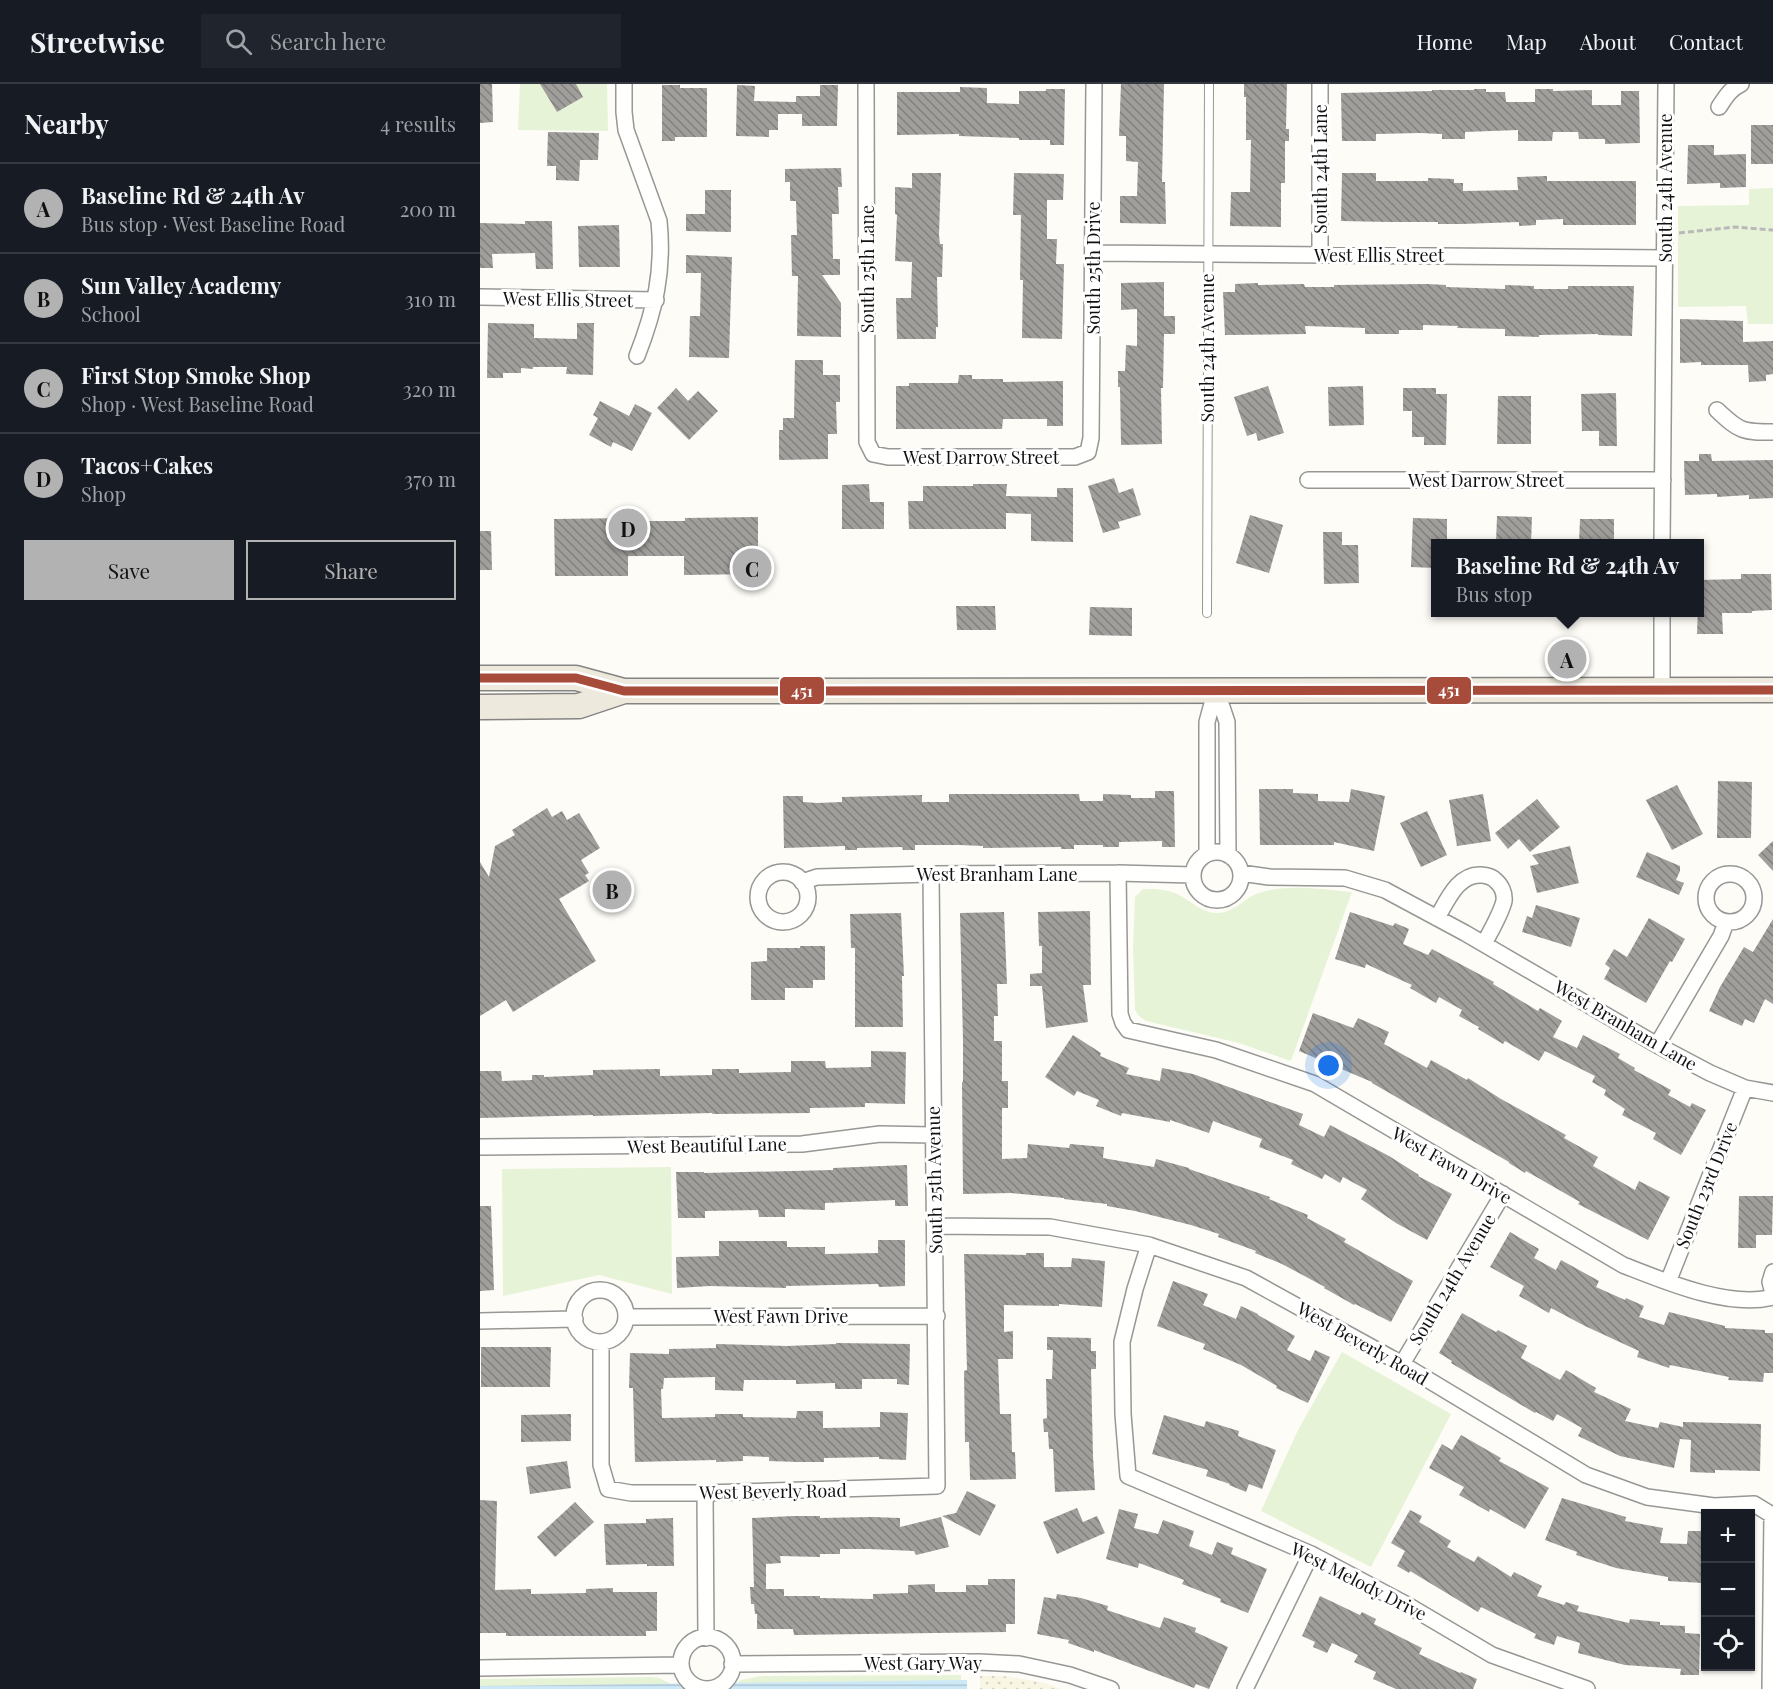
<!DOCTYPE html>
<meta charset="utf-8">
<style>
:root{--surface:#171b24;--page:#20242c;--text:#f1f3f6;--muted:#9ea1a6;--line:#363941;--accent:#b2b2b3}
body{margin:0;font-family:"Playfair Display",serif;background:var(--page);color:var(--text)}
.controls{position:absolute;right:18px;bottom:18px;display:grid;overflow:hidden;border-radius:0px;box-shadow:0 2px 4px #0004}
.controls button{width:54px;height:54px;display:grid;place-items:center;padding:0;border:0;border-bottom:2px solid var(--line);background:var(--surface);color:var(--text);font:30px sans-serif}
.you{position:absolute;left:849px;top:982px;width:21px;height:21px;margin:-15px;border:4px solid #fff;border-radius:50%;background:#1a73e8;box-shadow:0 0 0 9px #1a73e833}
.badge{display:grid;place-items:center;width:39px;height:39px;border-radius:50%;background:var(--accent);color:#111;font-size:20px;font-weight:700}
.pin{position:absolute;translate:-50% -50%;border:3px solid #fff;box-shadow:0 2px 6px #0006}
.popup{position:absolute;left:951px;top:455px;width:273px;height:78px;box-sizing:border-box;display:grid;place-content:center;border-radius:0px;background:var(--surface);filter:drop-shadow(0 2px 4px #0005);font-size:20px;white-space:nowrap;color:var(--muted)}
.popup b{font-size:22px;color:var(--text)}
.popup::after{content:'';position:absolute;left:50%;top:100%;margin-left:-12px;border:12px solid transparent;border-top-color:var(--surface)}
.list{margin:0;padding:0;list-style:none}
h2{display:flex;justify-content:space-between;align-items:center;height:78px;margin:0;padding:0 24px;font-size:26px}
h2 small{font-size:20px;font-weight:400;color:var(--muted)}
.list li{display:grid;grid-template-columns:39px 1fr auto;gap:18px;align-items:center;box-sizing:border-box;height:90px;padding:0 24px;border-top:2px solid var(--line)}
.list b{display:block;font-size:22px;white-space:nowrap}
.list p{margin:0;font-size:20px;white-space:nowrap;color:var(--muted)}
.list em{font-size:20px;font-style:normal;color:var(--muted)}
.actions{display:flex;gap:12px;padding:18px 24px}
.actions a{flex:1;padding:14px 0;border:2px solid var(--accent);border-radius:0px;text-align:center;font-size:21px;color:var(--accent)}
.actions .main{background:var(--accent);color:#111}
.icon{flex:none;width:33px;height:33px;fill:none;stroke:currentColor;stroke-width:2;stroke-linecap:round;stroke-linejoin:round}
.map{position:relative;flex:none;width:1293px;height:1605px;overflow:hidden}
header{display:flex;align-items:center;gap:36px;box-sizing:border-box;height:84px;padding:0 30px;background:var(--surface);border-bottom:2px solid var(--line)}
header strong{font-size:28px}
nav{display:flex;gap:33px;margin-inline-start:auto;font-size:21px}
.search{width:420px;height:54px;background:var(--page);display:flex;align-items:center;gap:15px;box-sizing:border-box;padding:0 21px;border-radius:0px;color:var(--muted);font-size:22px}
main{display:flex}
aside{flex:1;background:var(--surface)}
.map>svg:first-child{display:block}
</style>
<header>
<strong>Streetwise</strong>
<div class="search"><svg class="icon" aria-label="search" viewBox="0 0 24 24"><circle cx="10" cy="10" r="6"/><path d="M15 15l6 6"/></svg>Search here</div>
<nav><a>Home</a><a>Map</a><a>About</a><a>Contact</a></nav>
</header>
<main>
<aside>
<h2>Nearby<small>4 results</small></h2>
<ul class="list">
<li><span class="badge">A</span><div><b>Baseline Rd &amp; 24th Av</b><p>Bus stop · West Baseline Road</p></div><em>200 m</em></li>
<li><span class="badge">B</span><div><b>Sun Valley Academy</b><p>School</p></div><em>310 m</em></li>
<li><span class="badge">C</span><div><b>First Stop Smoke Shop</b><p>Shop · West Baseline Road</p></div><em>320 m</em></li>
<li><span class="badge">D</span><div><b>Tacos+Cakes</b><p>Shop</p></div><em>370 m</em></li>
</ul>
<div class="actions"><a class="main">Save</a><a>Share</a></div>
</aside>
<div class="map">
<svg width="1293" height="1605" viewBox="0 0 1293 1605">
<defs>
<pattern id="farmland-dots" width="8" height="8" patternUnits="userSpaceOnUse" patternTransform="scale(1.5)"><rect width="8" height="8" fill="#f9f7e4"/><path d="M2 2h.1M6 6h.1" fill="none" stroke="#d4d3c3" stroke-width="1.8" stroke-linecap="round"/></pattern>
<pattern id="water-rules" width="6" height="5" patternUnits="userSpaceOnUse" patternTransform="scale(1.5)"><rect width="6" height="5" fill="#cde8f7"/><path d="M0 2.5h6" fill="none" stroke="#afc6d3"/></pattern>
<pattern id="building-back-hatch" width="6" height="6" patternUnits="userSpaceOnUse" patternTransform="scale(1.5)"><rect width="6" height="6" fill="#a19f9c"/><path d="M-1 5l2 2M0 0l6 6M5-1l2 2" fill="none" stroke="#82807e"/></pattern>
</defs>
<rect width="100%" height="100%" fill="#fdfcf7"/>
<path fill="url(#farmland-dots)" d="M500,1592H523L561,1598L582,1605H500Z"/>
<path fill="#e7f3d7" d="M40,0H127L128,47L38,46Z
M1293,104V240H1268L1266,222L1198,223V122L1269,121V105Z
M663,805C676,805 687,805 699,811C711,817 721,828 735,829C753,830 762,816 776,810C805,799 842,805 872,808L811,977L759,959L666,937L659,932L655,926L653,864L655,813Z
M191,1083L192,1210L119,1191L23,1212L22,1085Z
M862,1268L971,1330L891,1483L781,1427L818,1346Z
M481,1591V1605H249L261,1596L281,1592Z
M171,1593L179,1594L199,1604L0,1605V1595Z"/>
<path fill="url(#water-rules)" d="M487,1596V1605H0V1602Z"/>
<path fill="url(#building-back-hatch)" d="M0,0H12L13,38L0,39Z
M60,0H96L103,13L77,28Z
M641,0H684L682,98H685L686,140L640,139V112H657L658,78L646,77V52H639Z
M764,0H807L806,45H809V57H805V99H801V143L750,142L751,108H770L771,56H766V13H764Z
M182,1H200V4H227V53H195V57H182Z
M257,1L275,2L274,17L316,18V12H340V1H358L357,42H322V30H298V46H289V53L256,52Z
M480,3L507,4V19L539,20V7H566V5H585L584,61H570V56H539V54L479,52V50L417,51V8H480Z
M994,5H1006V8H1025L1026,18H1055V5H1073V7L1112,6V21H1141V7H1159L1160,59L1125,60V55H1099L1098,48H1073L1072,57H1038V46L985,48V55H962V50L940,49L896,50V57H862L861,9L952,7V6H994Z
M1271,41H1293V80H1271Z
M68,48L119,49L118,76H100L99,97L76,96V82H67Z
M1208,61H1234V71L1266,70V103L1240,104V99L1207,100Z
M361,84L362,103H358L359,130H352L353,175H360V191H342L361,219V253L317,252L318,192H312L311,151H317L316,117H310V98H305V85Z
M432,89H461L459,151L460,160H463L462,193H457L458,243H456V255H417L416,214H431L432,178L415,177L417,131L415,130V103L432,104Z
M534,89L584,90L583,116H567V155H577L576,180H584L582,255L542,254L543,196H540L541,131H533Z
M862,89H896V97H948V94L974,95V99H983V107L1038,106L1037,93L1067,92V97H1156V141H1083V135L1056,136V141L1039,142V138L982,140H958V138H908L861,137Z
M225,106H251V148L206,147V130H225Z
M45,137H72L73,185H56L55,169L12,170L13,184H0V139L45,140Z
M139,141L140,183H99L98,142Z
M206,171L252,173L249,274L209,273L210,232H220L221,189H206Z
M684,198V232H695V250H684L683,304H681L682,360L641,361L640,303H638V287H645L646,261L657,262V225L641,226V199Z
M778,199V201L824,200L825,203H854V201L947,200L966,201V203L1025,205V201L1054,202V205H1088V202H1154L1152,252L1118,251V250L1059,251V253L1025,252V245L977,244L978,242L943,241V246H919V250H885V244L825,242L826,250L745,251L743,208H755V200Z
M1200,235L1263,237V258L1293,257V290L1286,291V297L1269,298L1268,281H1221V278L1200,279Z
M8,239L54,240V254L97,255V239H114L113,291L86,290L87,283H53V285L41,284V289H23V294H7Z
M315,276H343V291H360V318H356L357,350H348V375L299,376V346H303V334H314Z
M479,291H492V295H523V298L583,297V342H567V335H523L522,345H416V302H429V299H478Z
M788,302L804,349L778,357L776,349L767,352L754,313Z
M883,302L884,341L849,342L848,303Z
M196,304L208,317L218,307L238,327L209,356L177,324Z
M923,304H956V310H967L966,361H944V353H932V327H923Z
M1136,309L1137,362H1119V347H1102L1101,310Z
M1018,312H1051V360H1017Z
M120,317L149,332L155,320L172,329L152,367L133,358L131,363L109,351L118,334L113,331Z
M1219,370H1231L1232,377L1293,376V414L1269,415V411L1237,413V410L1205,411L1204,377H1219Z
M634,394L639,409L653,404L661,431L638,438L640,444L623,449L608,402Z
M389,400L390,418H404V445H362V401Z
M493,400H527L526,412L577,413V404H593V458L551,457V430L526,429V445H429L428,417H443V402H493Z
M770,431L803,441L789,489L756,479Z
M1017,432L1052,433L1051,459H1016Z
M278,433V490L204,491V472H148V492H75L74,435L149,434V437H205V434Z
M933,434L967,435V459H955V484L931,483Z
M1100,435H1134V459H1099Z
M0,447H11L12,486H0Z
M843,448H862V461H878L879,499L844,500Z
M1261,490H1291L1292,526L1272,527V529H1242L1243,550H1217L1219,496L1261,495Z
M476,522H515L516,546H477Z
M610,523L652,524V552L609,551Z
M1238,697L1272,698L1271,754H1237Z
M1197,701L1223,750L1192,766L1166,716Z
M779,705H813V709L838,710V717L869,718L871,705L905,712L894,767L854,758V761H780Z
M675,707H694L695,763H682V757L639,758V763H623V761H594V765H581V763L503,764V762L480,761H435V766H423L422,763L377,764V766H365V762L304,764L303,712H323V718L337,719L362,718V713L442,711V718H469V710H599L600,717H623V710L651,711V714H675Z
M1003,710L1011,757L977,762L969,716Z
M1057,715L1080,743L1050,768L1039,755L1028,765L1015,749Z
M67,724L72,733L82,727L87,736L99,729L120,764L101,776L109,789L105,791L109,797L79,815L116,877L33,928L26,916L0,932V778L9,793L15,762L35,751L32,746Z
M947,727L967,771L941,783L920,739Z
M1293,757V787L1278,771Z
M1090,762L1099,799L1057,809L1050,782L1059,780L1052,771Z
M1167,768L1200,782V787L1196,796L1204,799L1199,811L1156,793Z
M1056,821L1100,834L1091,863L1042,848L1047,832L1052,834Z
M610,827L611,901H603L608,938L566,944L562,902H550V890L562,889V862H559L558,828Z
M524,828L527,900H517L518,932H514V957H522V997H528V1024H522V1075L547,1074L548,1060L589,1064L590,1060L624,1063L623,1074L674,1083L676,1075L709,1084V1085L790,1113L789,1115L828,1131L827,1134L866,1155L864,1158L933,1197L911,1238L875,1220L874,1221L844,1204L845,1203L802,1180L775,1169L776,1167L738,1153L739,1150L711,1141L655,1127L627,1122V1120L584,1115V1114L531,1109L483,1110L482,998H483V957L480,829Z
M870,828L913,842L915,839L929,845L923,860L948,871L952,865L1014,898L1013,900L1058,927L1060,924L1082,937L1073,953L1097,964L1103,951L1140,970L1138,974L1155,984L1154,986L1191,1006L1188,1011L1210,1023L1212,1019L1226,1026L1201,1071L1173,1055L1176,1049L1142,1031L1145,1025L1124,1011L1126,1006L1112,998L1115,992L1065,967L1059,977L1025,957L1023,960L998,945L999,943L979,932L982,926L959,913L956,919L930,904L932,901L886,880L885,884L855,875Z
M421,829L424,892H422L423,943H375V864H371L370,830Z
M1169,834L1205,855L1192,878L1190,877L1166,919L1124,895L1130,884L1125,880L1134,865L1147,873Z
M1293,835V920L1285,915L1274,939L1265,935L1262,942L1229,927L1240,903L1264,863L1273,868Z
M320,862H345V896H333V904H305V916H271V878L287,877V864H320Z
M833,929L873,944L878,934L909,948L904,960L947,984L951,976L987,996L988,994L1021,1015L1086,1051L1084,1054L1118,1073L1113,1082L1155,1106L1159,1097L1190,1113L1168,1156L1098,1120L1100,1118L1046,1087L1045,1089L1029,1079V1078L892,999V998L819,967Z
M593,951L621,969L620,972L649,984L646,990L680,997L682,984L713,990L823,1030L819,1041L844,1053L850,1041L909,1072L939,1091L938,1092L972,1110L947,1156L916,1139L881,1115L887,1106L863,1093L860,1099L845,1090L842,1095L811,1080L813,1076L779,1063L782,1055L733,1037L729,1049L690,1036V1038L642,1029L641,1032L616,1022L619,1016L597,1007L594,1012L565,993Z
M391,967L426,968L425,1020L385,1019V1023L330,1024V1029L233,1030L232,1029L113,1032V1031L0,1034V987H21L22,997L52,996V991H64V993L113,991V986L180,985V992L232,991V985H259V989L311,988V977H345L346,984L391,983Z
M427,1081L428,1122H415V1116L345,1119V1126L305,1125V1133H279L278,1126L225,1127V1134H198L196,1088H224V1089L353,1086V1084Z
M1259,1112H1293L1292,1151H1276V1164H1258Z
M0,1122H11L14,1206L0,1207Z
M1030,1148L1059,1165L1054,1174L1076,1186L1081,1176L1119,1197L1116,1203L1145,1216L1146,1214L1164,1222L1159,1233L1184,1241L1189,1228L1245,1242V1244L1285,1246V1249H1293V1289H1284L1283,1298L1248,1296L1249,1293L1190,1281L1189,1284L1157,1273L1159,1267L1105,1242L1071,1224L1069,1229L1039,1212L1044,1202L1010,1183Z
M398,1156H425V1202L399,1203L398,1200L306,1202V1204L230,1202L197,1204L196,1173L239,1172V1157H307V1163H345V1170L398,1169Z
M546,1169H564V1183H591L592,1174L625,1177L622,1223L579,1220V1222L524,1221V1248L533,1247V1275H518L520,1330H531L532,1368H535L536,1395L490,1396L489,1358H485L484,1287L487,1286L484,1170L546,1171Z
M693,1197L728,1210L723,1221L756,1235L761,1222L778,1230V1231L815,1252L807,1266L830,1277L835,1266L850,1273L828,1319L796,1304L797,1302L761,1281L723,1265L725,1260L677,1242Z
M982,1229L1016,1248L1018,1246L1047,1262L1041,1274L1080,1296L1086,1286L1116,1304L1114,1308L1151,1325L1145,1337L1178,1344L1180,1338L1203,1343V1338L1281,1340L1280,1387L1235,1386V1389L1210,1388L1211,1356L1200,1355L1194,1384L1140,1372L1098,1352L1102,1344L1077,1330L1073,1337L1056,1328L1055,1329L971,1279L972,1277L959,1269Z
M567,1253L611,1254V1267H616V1285H611L613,1372L615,1406L575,1408L573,1365H569L568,1348H564L563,1335L567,1334L566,1295H572L573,1266H567Z
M356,1259L430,1260L429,1301L417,1300V1295H382V1305H355V1299L316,1300V1296H264L263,1307L235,1306V1293L184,1294L183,1305H181L182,1334L235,1333V1330H263V1333L316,1334L317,1327H343V1344L400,1343V1328L428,1329L426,1376L399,1375V1373L344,1374V1378H318L289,1377V1373L263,1372V1377L236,1378V1376L155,1378L153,1304H149L150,1269L189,1270V1265L236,1264V1260L307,1262L356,1260Z
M1,1263H71L70,1303H1Z
M91,1330V1357L41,1358V1331Z
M684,1331L724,1343L726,1337L759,1347L758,1352L796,1366L782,1405L769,1400L766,1408L749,1401L750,1400L726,1392L728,1386L672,1370Z
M981,1351L1021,1374L1019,1377L1069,1404L1045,1445L1010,1425L1009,1428L979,1411L984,1403L949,1384L962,1360L972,1366Z
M87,1377L91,1404L50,1410L46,1383Z
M487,1407L516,1421L500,1452L462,1432L476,1429Z
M1082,1414L1146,1433L1145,1437L1183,1444L1180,1459L1207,1460L1208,1447H1224L1223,1499L1188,1497V1493L1136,1484L1096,1471L1097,1468L1065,1456Z
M0,1416L17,1417L15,1506L51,1505V1510L106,1509V1505L133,1504V1508H177V1547H166V1552H26V1549H0Z
M95,1418L114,1438L75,1473L57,1453Z
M597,1424L603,1438L617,1432L625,1449L577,1470L563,1438Z
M639,1425L658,1430L654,1444L678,1450L683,1436L714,1447L709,1462L732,1471L737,1458L753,1464L751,1470L787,1485L768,1529L740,1518L741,1515L702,1500L704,1496L659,1479L658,1484L626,1475Z
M930,1426L942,1432L939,1438L971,1457L967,1463L994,1478L998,1472L1031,1493L1034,1488L1062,1502L1057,1512L1084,1521L1086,1518L1099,1522L1097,1527L1149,1539L1150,1535L1180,1538V1541L1205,1542V1549L1220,1550L1219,1591H1200L1201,1585L1145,1581L1098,1569L1100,1559L1077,1552L1074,1561L1054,1554L1056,1550L1001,1523L998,1528L930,1487L929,1489L917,1482L925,1467L911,1459Z
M313,1432H340V1434L392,1433L420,1434V1443L461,1433L469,1463L436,1471L434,1467L389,1465H360V1470H340V1473L300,1472L301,1479L286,1480V1505H304V1512H340V1514L393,1515V1510L428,1509V1501L455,1500V1508H486V1501H508V1495H535V1540H526V1548L314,1551L313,1545H277V1530H275L274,1520H271L270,1503H274L272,1434Z
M193,1434L194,1482H167V1480L126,1481L124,1440L166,1439V1435Z
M577,1510L601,1514L628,1522L627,1526L680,1544L684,1533L716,1544L715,1548L748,1563L729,1605L716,1600L714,1604L614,1566V1568L588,1559L589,1556L557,1550L564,1513L576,1515Z
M840,1512L880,1531L882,1528L896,1535L894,1540L942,1564L939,1570L980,1589L981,1588L997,1595L993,1605H916L893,1595L896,1588L874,1578L878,1571L852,1559L847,1569L833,1563L835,1558L822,1552Z"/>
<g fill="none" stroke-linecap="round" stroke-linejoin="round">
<g stroke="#979795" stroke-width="10">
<path id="lane" d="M727,529L729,0"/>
</g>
<g stroke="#979795" stroke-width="18">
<path id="street" d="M144,0V28L146,46L179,137C184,187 175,226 157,272
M386,0L387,358L393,370L408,373H595L608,368L611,354L614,0
M840,0V171
M1239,23C1245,14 1250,5 1261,0
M614,169L1184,174
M0,213L176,216
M1237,326C1260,348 1263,348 1293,348
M828,396H1183
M1182,460L1186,0
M736,605L747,638L748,771
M1182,606V528
M713 792a24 24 0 1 1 48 0a24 24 0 1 1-48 0Z
M727,770V638L736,605
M278 813a25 25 0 1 1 50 0a25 25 0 1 1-50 0Z
M638,789L640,930L643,939L648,946L736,966L835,1000L1143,1181C1184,1197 1249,1225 1293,1213
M761,789L789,793L865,794L905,806L985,849L1177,961L1230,989L1265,1004L1293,1009
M1226 814a24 24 0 1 1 48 0a24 24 0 1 1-48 0Z
M322,798L337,793L451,790L638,789L713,791
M957,834C967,817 978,789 1002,791C1007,792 1011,792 1015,796C1021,801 1025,809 1024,817C1021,830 1010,848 1004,860
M1177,961L1241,852L1246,838
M0,1063L322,1060L400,1050L453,1051
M455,1142L570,1143L669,1161L766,1194L922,1280L1106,1391L1167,1413L1234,1422L1274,1420L1292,1431L1290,1605
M669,1161L655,1205L642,1258L643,1330L648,1392L831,1470L929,1522L1012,1571L1107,1605
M1293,1188L1290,1198L1293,1209
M1188,1198L1265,1004
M94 1232a26 26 0 1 1 52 0a26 26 0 1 1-52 0Z
M146,1233L457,1232
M0,1237L95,1235
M121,1258V1381L128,1405L151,1409H225L457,1402L451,790
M922,1280L1023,1110
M225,1409L226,1554
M201 1579a26 26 0 1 1 52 0a26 26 0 1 1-52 0Z
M252,1580L499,1578L539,1580L553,1583L590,1591L631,1605
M0,1584L201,1581
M765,1605L831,1470"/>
</g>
<g stroke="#858482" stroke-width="27">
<path id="primary" d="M0,594H96L144,607L1293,606
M0,623L99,622L144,607"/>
</g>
<path stroke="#b9b9b8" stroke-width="3" stroke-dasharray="6 3" stroke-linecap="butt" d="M1199,149L1255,143L1293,146"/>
<use href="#lane" stroke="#fffffe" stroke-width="8"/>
<use href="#street" stroke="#fffffe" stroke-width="15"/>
<use href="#primary" stroke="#ede9dc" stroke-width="24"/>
<g stroke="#fff" stroke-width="14">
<path id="bus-1" d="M0,594H96L144,607L1293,606"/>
</g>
<use href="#bus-1" stroke="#a74b3a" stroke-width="9"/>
</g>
<g text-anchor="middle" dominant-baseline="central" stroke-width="6" stroke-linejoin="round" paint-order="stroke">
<g font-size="18" fill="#111" stroke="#fff">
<text transform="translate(840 85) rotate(-90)">South 24th Lane</text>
<text transform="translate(1185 104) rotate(-90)">South 24th Avenue</text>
<text x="899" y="171">West Ellis Street</text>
<text transform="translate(613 184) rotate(-90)">South 25th Drive</text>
<text transform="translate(387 185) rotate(-90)">South 25th Lane</text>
<text transform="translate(88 215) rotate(1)">West Ellis Street</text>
<text transform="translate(727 264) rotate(-90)">South 24th Avenue</text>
<text x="501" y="373">West Darrow Street</text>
<text x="1006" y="396">West Darrow Street</text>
<text x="517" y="790">West Branham Lane</text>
<text transform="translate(1146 941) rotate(30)">West Branham Lane</text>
<text transform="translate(227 1061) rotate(-1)">West Beautiful Lane</text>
<text transform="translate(972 1081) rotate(30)">West Fawn Drive</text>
<text transform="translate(454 1096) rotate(-91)">South 25th Avenue</text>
<text transform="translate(1226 1101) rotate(-68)">South 23rd Drive</text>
<text transform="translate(972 1195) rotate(-59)">South 24th Avenue</text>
<text x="301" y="1232">West Fawn Drive</text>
<text transform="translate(883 1259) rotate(30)">West Beverly Road</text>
<text transform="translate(293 1407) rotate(-1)">West Beverly Road</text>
<text transform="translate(879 1497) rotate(27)">West Melody Drive</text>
<text x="443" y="1579">West Gary Way</text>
</g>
</g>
<g stroke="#fff" stroke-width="2">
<rect x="946" y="592" width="46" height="29" rx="6" fill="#a74b3a"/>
<rect x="299" y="592" width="46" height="29" rx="6" fill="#a74b3a"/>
</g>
<g font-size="16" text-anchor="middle" font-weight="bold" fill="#fff">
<text x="969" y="612">451</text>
<text x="322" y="613">451</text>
</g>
</svg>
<div class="controls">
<button>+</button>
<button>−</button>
<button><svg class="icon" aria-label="locate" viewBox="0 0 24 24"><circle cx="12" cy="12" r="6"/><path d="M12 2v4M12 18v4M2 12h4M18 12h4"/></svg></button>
</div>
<div class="you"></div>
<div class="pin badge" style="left:1087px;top:575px">A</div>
<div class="popup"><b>Baseline Rd &amp; 24th Av</b>Bus stop</div>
<div class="pin badge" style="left:132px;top:806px">B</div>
<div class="pin badge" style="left:272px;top:484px">C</div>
<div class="pin badge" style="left:148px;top:444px">D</div>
</div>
</main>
